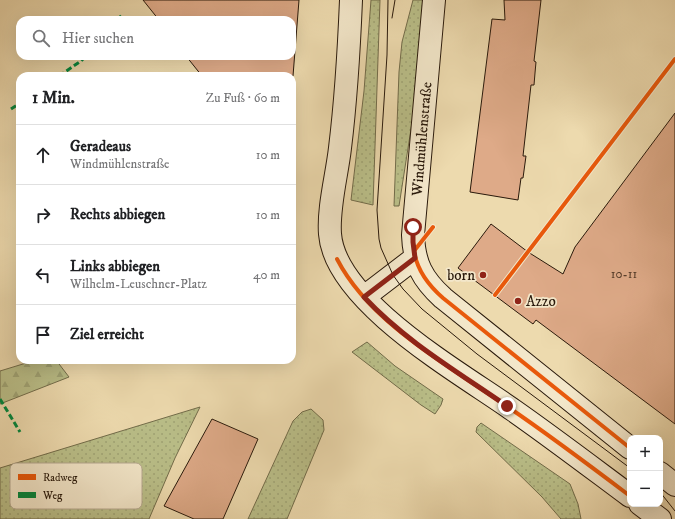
<!DOCTYPE html>
<html lang="de">
<meta charset="utf-8">
<style>
:root{--surface:#fff;--page:#f6f6f6;--text:#202124;--muted:#757577;--line:#e0e0e0}
body{margin:0;font-family:"IM FELL DW Pica",serif;background:var(--page);color:var(--text)}
.controls{position:absolute;right:12px;bottom:12px;display:grid;overflow:hidden;border-radius:8px;box-shadow:0 4px 16px #0002}
.controls button{width:36px;height:36px;display:grid;place-items:center;padding:0;border:0;border-bottom:1px solid var(--line);background:var(--surface);color:var(--text);font:20px sans-serif}
.stop{position:absolute;width:12px;height:12px;margin:-9px;border:3px solid #8f2418;border-radius:50%;background:#fff}
.stop.end{background:#8f2418;border-color:#fff;box-shadow:0 1px 4px #0008}
.list{margin:0;padding:0;list-style:none}
h2{display:flex;justify-content:space-between;align-items:center;height:52px;margin:0;padding:0 16px;font-size:17px}
h2 small{font-size:13px;font-weight:400;color:var(--muted)}
.list li{display:grid;grid-template-columns:26px 1fr auto;gap:12px;align-items:center;box-sizing:border-box;height:60px;padding:0 16px;border-top:1px solid var(--line)}
.list b{display:block;font-size:15px;white-space:nowrap}
.list p{margin:0;font-size:13px;white-space:nowrap;color:var(--muted)}
.list em{font-size:13px;font-style:normal;color:var(--muted)}
.icon{flex:none;width:22px;height:22px;fill:none;stroke:currentColor;stroke-width:2;stroke-linecap:round;stroke-linejoin:round}
.map{position:relative;flex:none;width:675px;height:519px;overflow:hidden}
.search{position:absolute;background:var(--surface);box-shadow:0 4px 16px #0002;left:16px;top:16px;width:280px;height:44px;display:flex;align-items:center;gap:10px;box-sizing:border-box;padding:0 14px;border-radius:12px;color:var(--muted);font-size:15px}
.panel{position:absolute;background:var(--surface);box-shadow:0 4px 16px #0002;left:16px;top:72px;width:280px;height:292px;border-radius:12px}
.map>svg:first-child{display:block}
</style>
<div class="map">
<svg width="675" height="519" viewBox="0 0 675 519">
<defs>
<pattern id="grass-dots" width="8" height="8" patternUnits="userSpaceOnUse"><rect width="8" height="8" fill="#babf89"/><path d="M2 2h.1M6 6h.1" fill="none" stroke="#a0a475" stroke-width="1.8" stroke-linecap="round"/></pattern>
<pattern id="forest-firs" width="22" height="20" patternUnits="userSpaceOnUse"><rect width="22" height="20" fill="#babf89"/><path d="M5 1l3.5 6h-7zM16 11l3.5 6h-7z" fill="#a0a475"/></pattern>
</defs>
<rect width="100%" height="100%" fill="#eddaae"/>
<filter id="stains"><feTurbulence type="fractalNoise" baseFrequency=".005" numOctaves="4"/><feColorMatrix values="0 0 0 0 .2 0 0 0 0 .09 0 0 0 0 .02 0 0 0 .5 -.17"/></filter>
<radialGradient id="worn" r=".72"><stop offset=".6" stop-color="#630" stop-opacity="0"/><stop offset="1" stop-color="#630" stop-opacity=".3"/></radialGradient>
<path fill="url(#grass-dots)" stroke="#726c4a" d="M371,0H380L373,205L351,200L364,91Z
M413,0H424L413,116L399,206H394L399,72L402,42Z
M367,342L395,366L443,399L441,405L435,414L421,405L352,352Z
M200,407L175,458L149,519H0V468Z
M311,409L323,420L324,430L287,519H248L293,421L302,412Z
M481,423L570,484L578,504L581,519H561L542,497L476,432L477,427Z"/>
<path fill="url(#forest-firs)" stroke="#726c4a" d="M36,360H56L69,377L0,404V371Z"/>
<path fill="#deaa88" stroke="#29190b" d="M143,0H299L293,76H202L186,56H292V20H159Z
M504,0H541L534,61L536,62L535,73L534,85H531L523,156H526L523,178H521L518,200L470,192L492,19L505,20Z
M675,113V424L536,320L533,324L458,268L491,224L528,252L563,274L575,247Z
M212,419L258,439L223,519H194L164,506Z"/>
<g fill="none" stroke-linecap="round" stroke-linejoin="round">
<g stroke="#29190b" stroke-width="24">
<path id="secondary" d="M351,0C349,49 346,99 340,148C337,175 328,207 330,234C335,302 461,373 513,410C553,438 591,467 630,496
M434,0L413,235C414,263 422,279 443,298L630,448
M364,297L415,258
M660,473L675,485
M640,504L660,519"/>
</g>
<use href="#secondary" stroke="#f3e7ca" stroke-width="22"/>
<path stroke="#29190b" stroke-width="1" d="M388,0L387,55L377,210L379,239L381,248L393,275L403,289L422,309L477,354L630,468
M392,18L395,0
M660,492L675,511"/>
<path stroke="#00873e" stroke-width="3" stroke-dasharray="6 3" stroke-linecap="butt" d="M117,20L123,14
M59,76L81,61L86,56
M11,109L20,103
M0,399L20,432"/>
<g stroke="#f3e7ca" stroke-width="6">
<path id="cycleway" d="M433,227L414,251C417,270 428,285 443,298L630,448
M337,259C370,323 448,365 505,405C548,434 589,465 630,496
M495,295L675,59"/>
</g>
<use href="#cycleway" stroke="#e8590c" stroke-width="4"/>
</g>
<g fill="none" stroke-linecap="round" stroke-linejoin="round">
<path stroke="#8f2418" stroke-width="5" d="M413,227V242L415,258L364,297C405,341 458,372 507,406"/>
</g>
<g fill="#8f2418" stroke="#f3e7ca" stroke-width="1.5">
<circle cx="483" cy="275" r="4"/>
<circle cx="518" cy="301" r="4"/>
</g>
<g text-anchor="middle" dominant-baseline="central" stroke-width="3.5" stroke-linejoin="round" paint-order="stroke">
<g font-size="13" fill="#563d2a">
<text x="624" y="274">10-11</text>
</g>
<g font-size="15" fill="#29190b" stroke="#f3e7ca">
<text transform="translate(422 139) rotate(-85)">Windmühlenstraße</text>
</g>
<g font-size="15" fill="#29190b" stroke="#f3e7ca" text-anchor="end">
<text x="475" y="275">born</text>
<text x="526" y="301" text-anchor="start">Azzo</text>
</g>
</g>
<rect x="10" y="463" width="132" height="46" rx="6" fill="#f3e7ca" stroke="#b6a991" stroke-width="1"/>
<rect x="18" y="474" width="18" height="6" fill="#e8590c"/>
<rect x="18" y="492" width="18" height="6" fill="#00873e"/>
<g font-size="11" fill="#29190b">
<text x="43" y="481">Radweg</text>
<text x="43" y="499">Weg</text>
</g>
<rect width="100%" height="100%" filter="url(#stains)"/>
<rect width="100%" height="100%" fill="url(#worn)"/>
</svg>
<div class="controls">
<button>+</button>
<button>−</button>
</div>
<div class="stop" style="left:413px;top:227px"></div>
<div class="stop end" style="left:507px;top:406px"></div>
<div class="search"><svg class="icon" aria-label="search" viewBox="0 0 24 24"><circle cx="10" cy="10" r="6"/><path d="M15 15l6 6"/></svg>Hier suchen</div>
<section class="panel">
<h2>1 Min.<small>Zu Fuß · 60 m</small></h2>
<ul class="list">
<li><svg class="icon" aria-label="ahead" viewBox="0 0 24 24"><path d="M12 20V5M6 11l6-6 6 6"/></svg><div><b>Geradeaus</b><p>Windmühlenstraße</p></div><em>10 m</em></li>
<li><svg class="icon" aria-label="right" viewBox="0 0 24 24"><path d="M7 20v-9h11M14 6l5 5-5 5"/></svg><div><b>Rechts abbiegen</b></div><em>10 m</em></li>
<li><svg class="icon" aria-label="left" viewBox="0 0 24 24"><path d="M17 20v-9H6M10 6l-5 5 5 5"/></svg><div><b>Links abbiegen</b><p>Wilhelm-Leuschner-Platz</p></div><em>40 m</em></li>
<li><svg class="icon" aria-label="arrive" viewBox="0 0 24 24"><path d="M6 21V4h12l-3 4 3 4H6"/></svg><div><b>Ziel erreicht</b></div></li>
</ul>
</section>
</div>
